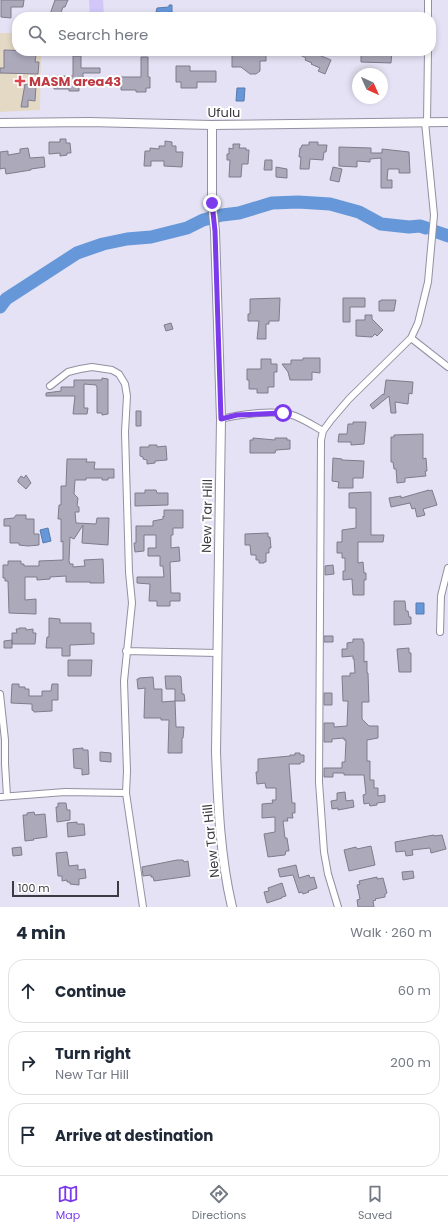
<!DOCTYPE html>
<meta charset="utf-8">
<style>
:root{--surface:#fff;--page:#f6f6f7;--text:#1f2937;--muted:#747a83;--line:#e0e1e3;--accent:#7c3aed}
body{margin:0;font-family:Poppins,sans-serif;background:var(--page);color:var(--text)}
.compass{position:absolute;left:352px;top:68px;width:36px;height:36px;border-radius:50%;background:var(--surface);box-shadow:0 2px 6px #0003;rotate:135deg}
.scale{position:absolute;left:12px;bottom:10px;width:107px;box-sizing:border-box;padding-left:4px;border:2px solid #3c3b42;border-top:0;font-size:11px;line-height:14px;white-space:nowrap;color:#3c3b42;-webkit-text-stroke:3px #fff;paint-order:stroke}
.stop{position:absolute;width:12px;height:12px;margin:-9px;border:3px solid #7c3aed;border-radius:50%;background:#fff}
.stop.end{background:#7c3aed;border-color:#fff;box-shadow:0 1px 4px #0008}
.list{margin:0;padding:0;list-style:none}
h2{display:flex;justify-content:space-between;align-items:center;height:52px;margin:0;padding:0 16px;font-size:17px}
h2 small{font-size:13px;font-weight:400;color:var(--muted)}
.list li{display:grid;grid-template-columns:26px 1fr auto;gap:12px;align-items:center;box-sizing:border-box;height:64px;margin:0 8px 8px;padding:0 8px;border:1px solid var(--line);border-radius:16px}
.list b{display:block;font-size:15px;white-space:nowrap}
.list p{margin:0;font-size:13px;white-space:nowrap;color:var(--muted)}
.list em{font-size:13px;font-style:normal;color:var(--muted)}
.icon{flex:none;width:22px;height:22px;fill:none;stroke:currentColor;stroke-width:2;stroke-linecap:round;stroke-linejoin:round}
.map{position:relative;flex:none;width:448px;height:907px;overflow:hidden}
.search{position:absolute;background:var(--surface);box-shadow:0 2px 6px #0003;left:12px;right:12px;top:12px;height:44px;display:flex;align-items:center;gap:10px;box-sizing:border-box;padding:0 14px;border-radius:16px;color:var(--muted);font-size:15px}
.sheet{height:268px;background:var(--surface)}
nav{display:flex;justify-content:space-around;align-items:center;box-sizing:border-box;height:56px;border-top:1px solid var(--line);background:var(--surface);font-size:11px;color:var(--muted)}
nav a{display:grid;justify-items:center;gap:2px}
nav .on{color:var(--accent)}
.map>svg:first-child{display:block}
</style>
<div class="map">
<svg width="448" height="907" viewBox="0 0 448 907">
<rect width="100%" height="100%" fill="#e4e2f4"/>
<path fill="#e4d9c5" d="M0,33H17V51H41L40,110L0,112Z"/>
<path fill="#d1c8f9" d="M89,0H103L104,17H90Z"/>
<path fill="#6597d9" stroke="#597bac" d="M169,5H172V12L164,13L156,12L157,8L169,7Z
M237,88H245L244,101H236Z
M48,528L51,541L43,543L40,530Z
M416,603H424V614H416Z"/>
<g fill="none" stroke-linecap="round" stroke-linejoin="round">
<path stroke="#6597d9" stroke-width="13" d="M434,231L448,236
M0,307L6,299L77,253L103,244L127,239L151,237L187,228L203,220L222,215L239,213L272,203L298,202L330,204L359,212L381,224L409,227L420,226L426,228"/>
</g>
<path fill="#aba9ba" stroke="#7f7c8c" d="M1,0H24L23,7H11V18L1,17Z
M55,0H68L65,7H63L60,15L58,14L57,17H49Z
M4,50L31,51V55H36L35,62H39L38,74L0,73V68H4Z
M252,51H266V61H260V71L256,74H250L241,67H232V54L251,55Z
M302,51H320L319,55L331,60L325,74L318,71L320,68L311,64L312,63L305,60L306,58L300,55Z
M361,51H392L391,63L361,62Z
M73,56H81V68H100V73H83V86H79V91H69V89H54L53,76H73Z
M141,57H148V77H150V88H146V92H136V90H121V77H141Z
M176,66H190V71H216V82H197V88H181V82H176Z
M25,84L36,85L35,101L28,100V107H21Z
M60,139H66V143H70L71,153H67V155L60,156V153L49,154V142H60Z
M165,141L172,142V146H176V152H183L182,167L164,166V161H151V166H144L145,151H150V148L159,149V146H165Z
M309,142H318V145H327L326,152H324L323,160L310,159L309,169H300L301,157H299L300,148H301L302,145H309Z
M233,144H240L239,148H246V150H249L248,164H242L241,177H229L230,160H227V154H229V148L233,149Z
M339,147L371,148V153H382V149L409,152L410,173H399V169H388L387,180H392V188H381V158L370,159V162L357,161V167L339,166Z
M28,148L30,158L44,157L45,167L31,169V170L6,174L5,168L0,169V152L8,151V155L20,153V149Z
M265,160H272V170H264Z
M276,167L287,169V178L276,177Z
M333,167L342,169L339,182L330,180Z
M280,298L279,321H269V324H266V339H257L259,321H248V314H250V299Z
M343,298H365V307H350V322H343Z
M381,300H396L394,311H379V301H381Z
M365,315H372V319L383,330L377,336L375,334L372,337L356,336V320H365Z
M171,323L173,329L166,331L164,325Z
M303,358H320V373L312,372V380H290L288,372L282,364H291V360H303Z
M261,359H271V364H277V372H274V387H268V393H257V389H249V380H247V369H261Z
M102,378L108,379V414L102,415V413H97V387L96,385L84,384V408H88L87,414H73L75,396H46V393L61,391V387H74V380H102Z
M386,380L413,382L412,394L409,393L408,404L395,402L396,413H391L389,396L373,409L370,405L383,394L384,395Z
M136,411H141V426H136Z
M353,422H366L364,444L351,445V442H338L339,434H347L348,424H353Z
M423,434V459L426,458L427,471H425L426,476L405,478V482L397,483L396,469H394L393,462H391V437H394V435Z
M253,438L275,440V438H287V440H290V449L276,450L275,453H250V440H253Z
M149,445H157V447L166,446L167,460L155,461V463L147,464V460L143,459V457L140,456V447H149Z
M333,458L342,459V460L364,461L363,478H353V488H338L339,482L332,481Z
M67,459H87L86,462H95L94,469H114V478H108V480H102V478H86V480H75L74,494L78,498L77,506L79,507V512H75L76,523L96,524L97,518H109L108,545L82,543L83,525L74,539L70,537L69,561L70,564H73V567L85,566L84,560L103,559L104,583H90V582H66V576L50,577V579L37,580V577H25V600L36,599V614L9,613L8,581H5V578H3V565H8V561H21V564H24V566H39V561L63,560V541L61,542V519H58L59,505H61V486H66Z
M26,475L31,483L26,489L18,482V480L21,476L24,478Z
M145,490H156L157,493H168V505L135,506V493H145Z
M429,490L430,491L432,490L437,505L423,509L425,515L417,517L415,508L412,509L410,503L391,507L389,498L401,496V498Z
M371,492V535H384L383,542H358V563L363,562L364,573H366V580H364V595H353L352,579L343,580V571H345V558H342V553H337V542H342V530L356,528V508H349V493Z
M164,510H183V528H173V535H171V548L179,547L180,561L170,562L171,593H180V601H170V606H157V601H149L150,584L137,583V577H164L163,566H160V556H148V548H156V535H144V551L135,552L134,543H136V526H153V521L163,519V516L164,517Z
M16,515H26V519H34V534H39V545L28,546L19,545V543H10V526H4V519L14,518Z
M268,533V537H270L271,548H269V553H266V562H264V563H259V560H256V555H251L250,545H245V534Z
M333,565L334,574L325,575V566Z
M394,601H405L406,611H408L409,617H411V624L394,625Z
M49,618L60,619V623H91V633H94V644L70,645V656H62V648H46L47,637H49Z
M19,628H26V630L33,629V633H36L35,644H12V633H17L16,629H19Z
M324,636H333V642H324Z
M353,639H363V642H364V662L367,661V673H368L369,702H362V719L369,726H378V738L367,740V761H370V780H374V788H378V796L385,795V802L377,803V805L370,806L369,803L364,804L363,795L366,794L364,775H344V773H333V777H324V768H342V762H345L346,740H344V738L332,739V742H324V723H334V727L347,726L348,701H343L342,676H350V673H355L354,659H353V656L342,657V649H347V643L353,642Z
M12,640V648H4V641Z
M409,648V653H411V672H399L397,649Z
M68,660H92L91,676H68Z
M165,676H180L181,677L182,694H184L185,701H175V689H166Z
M153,677L154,689H162V702L175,701L176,727H184L183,738H182V753H168L169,720H161V718H144L145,688L138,689L137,679H139V678Z
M12,684H19V687H25V689H29V696H42V691H51L52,684H58V700H52V711L34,712V711L32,710V704L11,703Z
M324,693H332V705H324Z
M83,748V750H88L89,774L82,775V769L74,768L73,749Z
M100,752L111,753V762L100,761Z
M295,753H300V755H304V762H301L300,764H289L292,803H295V813H292L293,818H287L288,821H283L285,838H287L289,851H286L285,855L268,857L264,834L275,832V817L262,818V804L273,803L272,800H276V788H266L265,783L257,784L256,772H258V759L290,756V755H295Z
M345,792L346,801L353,800L354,807L338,810V808L332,809L331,801L337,800V793Z
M58,803H66L67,810H70V820L57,822L56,807H58Z
M34,812L35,815L45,814L47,837L33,839L34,840L25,841L23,815H27V813Z
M77,822V824H84L85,835L68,837L67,823Z
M434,835V836L442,835L446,849L431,853L430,848L412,850L413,855L406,856L405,851L396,852L395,842Z
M371,846L375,865L349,871L344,850L356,847L357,849Z
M21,847L22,855L13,856L12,848Z
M67,852L69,866L78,865V870L85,869L86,878L79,879V885L70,884V882H67V880L62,881V876H58L56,853Z
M177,860H183L184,862L188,861L190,876L154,881L153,877H151V875L143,876L142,867Z
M296,865L299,878L309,875L310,878L314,877L317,888L308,891L309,892L303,894L302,892L299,893L293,875L280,877L278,869Z
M413,871L414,878L403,880L402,872Z
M377,877V879L383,878L387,893L385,894V897L375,899L376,900L373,901L374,907H358L357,900L360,899L357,885L360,884L359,881Z
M282,883L286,896L282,897V898L267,903L264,892L269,891L268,888Z"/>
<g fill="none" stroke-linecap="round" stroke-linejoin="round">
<g stroke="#9390a1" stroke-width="8">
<path id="street" d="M428,17V0
M427,122L428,51
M411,338L448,367
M50,386L68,372L80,369L92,367L112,370L119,374L125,384L127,396L125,432L129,572L132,603L124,681L127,771L126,793L143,907
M221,419C240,414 277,409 295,416C305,420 314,426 323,431
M440,632L441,596L448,568
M126,651L217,653
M0,694L5,740V764L7,796
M0,797L65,792L126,793
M338,907L328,874L324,852L319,782L321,440L323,431L331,420L349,399L411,338L418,323L428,282L434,215L425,122"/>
</g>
<g stroke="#9390a1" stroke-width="10">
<path id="secondary" d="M0,123L89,122L212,125L448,122
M212,125V203L215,231L221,419L216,752C218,803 220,857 232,907"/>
</g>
<use href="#street" stroke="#fff" stroke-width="6"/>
<use href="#secondary" stroke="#fff" stroke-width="8"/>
</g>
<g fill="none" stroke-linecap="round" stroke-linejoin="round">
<path stroke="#7c3aed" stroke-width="5" d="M212,203L215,231L221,419L237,415L283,413"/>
</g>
<path fill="#e0444e" stroke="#fff" stroke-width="1.5" d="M18 75h4v4h4v4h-4v4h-4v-4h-4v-4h4z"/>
<g text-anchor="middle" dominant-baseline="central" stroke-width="4" stroke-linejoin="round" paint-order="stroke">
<g font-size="13" font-weight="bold" fill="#be3a42" stroke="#fff" text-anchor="start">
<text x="29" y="81">MASM area43</text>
</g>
<g font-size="13" fill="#3c3b42" stroke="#fff">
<text x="224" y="112">Ufulu</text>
<text transform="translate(207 516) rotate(-89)">New Tar Hill</text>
<text transform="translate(211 841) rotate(-96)">New Tar Hill</text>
</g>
</g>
</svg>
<svg class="compass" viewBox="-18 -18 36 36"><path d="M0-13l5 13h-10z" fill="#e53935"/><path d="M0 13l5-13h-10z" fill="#747a83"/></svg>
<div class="scale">100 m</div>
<div class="stop" style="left:283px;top:413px"></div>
<div class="stop end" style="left:212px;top:203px"></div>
<div class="search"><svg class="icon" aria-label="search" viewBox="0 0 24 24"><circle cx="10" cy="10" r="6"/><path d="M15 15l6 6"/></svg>Search here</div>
</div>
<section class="sheet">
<h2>4 min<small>Walk · 260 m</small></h2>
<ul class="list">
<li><svg class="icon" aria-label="ahead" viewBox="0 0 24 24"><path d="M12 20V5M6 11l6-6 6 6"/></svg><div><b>Continue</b></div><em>60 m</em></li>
<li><svg class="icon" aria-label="right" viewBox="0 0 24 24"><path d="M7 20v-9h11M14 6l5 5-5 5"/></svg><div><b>Turn right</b><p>New Tar Hill</p></div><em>200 m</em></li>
<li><svg class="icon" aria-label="arrive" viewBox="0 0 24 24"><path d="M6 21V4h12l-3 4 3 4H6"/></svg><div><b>Arrive at destination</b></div></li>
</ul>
</section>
<nav>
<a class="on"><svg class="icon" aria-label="map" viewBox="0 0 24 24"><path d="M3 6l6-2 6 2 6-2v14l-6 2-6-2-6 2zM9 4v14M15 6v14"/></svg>Map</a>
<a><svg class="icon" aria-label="directions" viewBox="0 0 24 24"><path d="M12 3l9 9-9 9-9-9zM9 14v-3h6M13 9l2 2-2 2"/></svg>Directions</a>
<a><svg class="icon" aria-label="saved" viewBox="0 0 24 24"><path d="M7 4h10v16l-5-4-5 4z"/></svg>Saved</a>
</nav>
